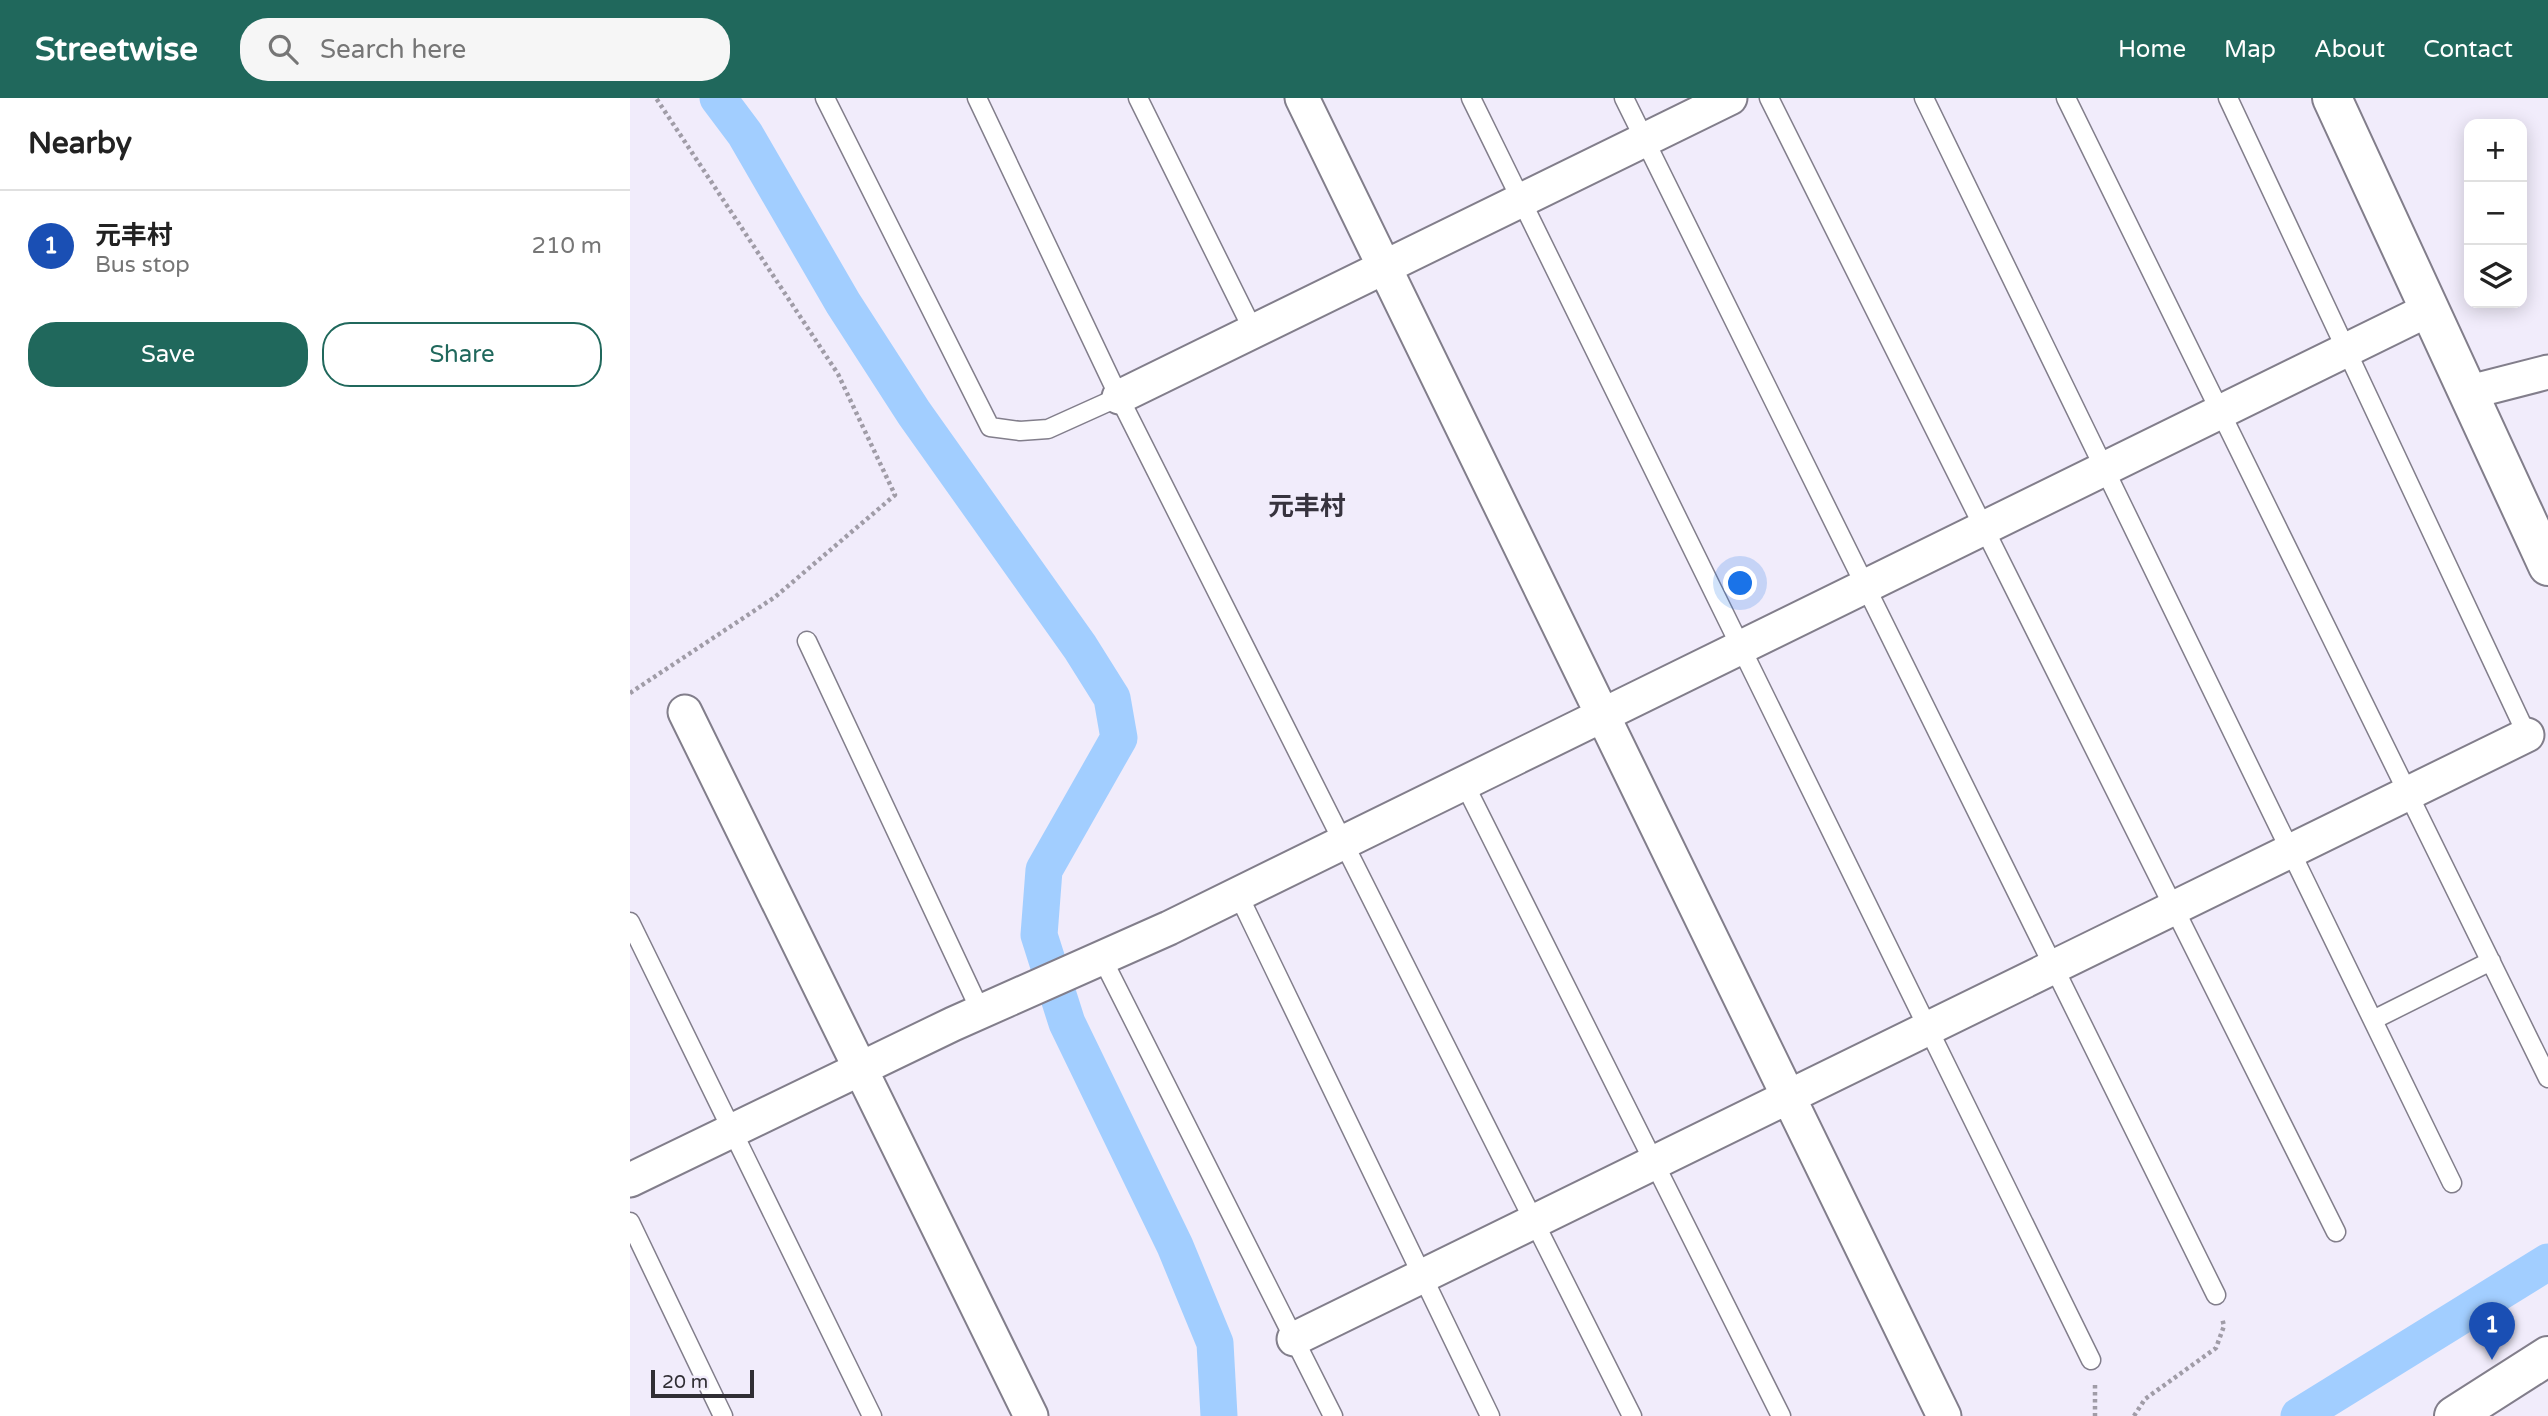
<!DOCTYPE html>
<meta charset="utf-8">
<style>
:root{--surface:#fff;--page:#f6f6f6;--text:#222;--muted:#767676;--line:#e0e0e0;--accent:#20685c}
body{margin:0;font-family:"Varela Round","Noto Sans SC",sans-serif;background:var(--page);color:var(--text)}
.controls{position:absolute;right:21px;top:21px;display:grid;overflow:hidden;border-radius:14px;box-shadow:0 4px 18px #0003}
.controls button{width:63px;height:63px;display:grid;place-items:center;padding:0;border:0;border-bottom:2px solid var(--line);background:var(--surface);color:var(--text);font:35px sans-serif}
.scale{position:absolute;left:21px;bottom:18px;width:103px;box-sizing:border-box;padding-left:7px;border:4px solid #302e34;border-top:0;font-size:19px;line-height:24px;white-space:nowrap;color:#302e34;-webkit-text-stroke:5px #f1ecfb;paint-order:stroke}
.you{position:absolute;left:1111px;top:486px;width:24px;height:24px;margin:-18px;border:5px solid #fff;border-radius:50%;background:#1a73e8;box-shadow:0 0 0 10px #1a73e833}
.badge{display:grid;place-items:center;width:46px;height:46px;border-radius:50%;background:var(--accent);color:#fff;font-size:23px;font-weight:700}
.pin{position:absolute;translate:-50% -58px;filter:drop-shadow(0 2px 4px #0008)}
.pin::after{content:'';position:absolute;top:37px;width:24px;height:21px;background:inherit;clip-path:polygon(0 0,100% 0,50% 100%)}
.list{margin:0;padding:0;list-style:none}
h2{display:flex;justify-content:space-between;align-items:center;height:91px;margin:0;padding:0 28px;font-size:30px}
h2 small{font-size:23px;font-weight:400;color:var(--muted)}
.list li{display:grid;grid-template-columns:46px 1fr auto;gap:21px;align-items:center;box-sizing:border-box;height:112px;padding:0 28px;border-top:2px solid var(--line)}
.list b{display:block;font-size:26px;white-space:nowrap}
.list p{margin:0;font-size:23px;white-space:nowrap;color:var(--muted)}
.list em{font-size:23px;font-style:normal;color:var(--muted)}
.actions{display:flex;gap:14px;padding:21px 28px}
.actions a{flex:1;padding:16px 0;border:2px solid var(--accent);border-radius:28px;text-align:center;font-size:24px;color:var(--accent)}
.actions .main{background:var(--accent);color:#fff}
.icon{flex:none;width:38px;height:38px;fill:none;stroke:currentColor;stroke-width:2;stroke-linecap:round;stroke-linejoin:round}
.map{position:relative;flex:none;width:1918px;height:1318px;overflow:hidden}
header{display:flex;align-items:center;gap:42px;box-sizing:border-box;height:98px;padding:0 35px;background:var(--accent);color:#fff}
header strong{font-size:33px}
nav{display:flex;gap:38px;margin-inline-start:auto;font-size:24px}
.search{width:490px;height:63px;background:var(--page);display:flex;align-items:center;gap:18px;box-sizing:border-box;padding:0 24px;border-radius:28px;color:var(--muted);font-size:26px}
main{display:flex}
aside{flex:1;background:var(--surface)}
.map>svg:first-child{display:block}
</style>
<header>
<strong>Streetwise</strong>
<div class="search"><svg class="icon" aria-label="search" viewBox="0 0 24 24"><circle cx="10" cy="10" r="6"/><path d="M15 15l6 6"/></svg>Search here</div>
<nav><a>Home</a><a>Map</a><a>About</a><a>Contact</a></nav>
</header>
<main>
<aside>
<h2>Nearby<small></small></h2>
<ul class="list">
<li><span class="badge" style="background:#1a4fb4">1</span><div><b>元丰村</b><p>Bus stop</p></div><em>210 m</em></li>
</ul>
<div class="actions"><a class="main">Save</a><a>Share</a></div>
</aside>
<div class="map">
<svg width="1918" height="1318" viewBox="0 0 1918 1318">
<rect width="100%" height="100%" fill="#f1ecfb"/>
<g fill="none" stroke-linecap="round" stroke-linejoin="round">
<path stroke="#a2ceff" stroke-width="37" d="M88,0L115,36L213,205L284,315L450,549L482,600L489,640L414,772L409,837L437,925L545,1148L585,1245L589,1318
M1669,1318L1918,1164"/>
<g stroke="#827e8b" stroke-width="21">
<path id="service" d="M195,0L360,329L390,333L418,331L489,299
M347,0L489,299L1002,1318
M508,0L624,234
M841,0L1461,1262
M994,0L1586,1197
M1139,0L1706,1134
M1294,0L1822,1085
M1436,0L1918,980
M1598,0L1897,637
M177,543L351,914
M834,685L1151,1318
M608,796L860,1318
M0,824L242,1318
M472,860L703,1318
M1743,922L1861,863
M0,1124L93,1318"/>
</g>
<g stroke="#827e8b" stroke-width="37">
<path id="minor" d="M672,0L1314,1318
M1840,294L1918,274
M489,299L1100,0
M55,614L401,1318
M0,1082L323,926L539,830L1800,211
M664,1241L1897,637"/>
</g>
<g stroke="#827e8b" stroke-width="42">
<path id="tertiary" d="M1702,0L1918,468
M1824,1318L1918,1258"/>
</g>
<path stroke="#a09ca7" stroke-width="4.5" stroke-dasharray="3.5 3.5" stroke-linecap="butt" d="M0,595L145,499L265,397L208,276L26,0
M1465,1287V1318
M1504,1318L1515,1301L1586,1250L1594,1228L1592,1220"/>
<use href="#service" stroke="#fff" stroke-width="18"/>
<use href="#minor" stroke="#fff" stroke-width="33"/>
<use href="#tertiary" stroke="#fff" stroke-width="38"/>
</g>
<g text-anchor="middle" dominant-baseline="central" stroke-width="6" stroke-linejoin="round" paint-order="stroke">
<g font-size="26" font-weight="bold" fill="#37333e" stroke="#f1ecfb">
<text x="677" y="408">元丰村</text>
</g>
</g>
</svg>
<div class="controls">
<button>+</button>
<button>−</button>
<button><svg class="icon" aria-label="layers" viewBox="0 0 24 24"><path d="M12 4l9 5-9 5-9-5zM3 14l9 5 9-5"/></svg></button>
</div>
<div class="scale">20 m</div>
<div class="you"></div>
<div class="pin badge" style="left:1862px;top:1262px;background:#1a4fb4">1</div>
</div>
</main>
